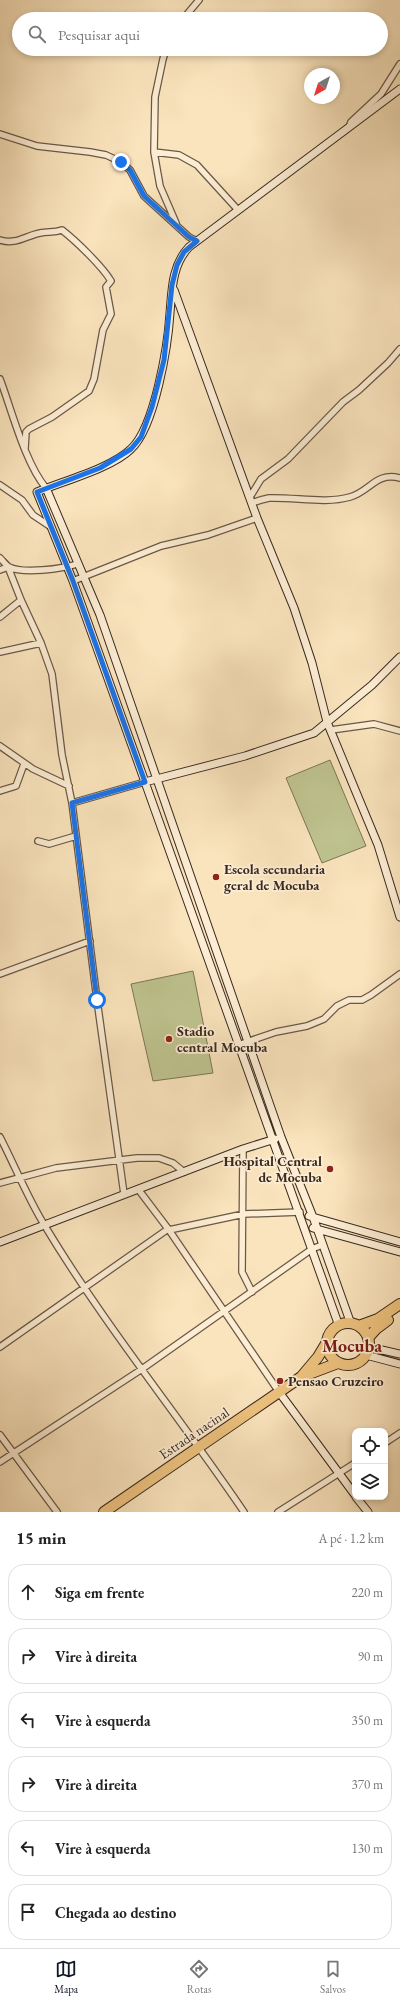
<!DOCTYPE html>
<html lang="pt">
<meta charset="utf-8">
<style>
:root{--surface:#fff;--page:#f2f2f2;--text:#222;--muted:#767676;--line:#e0e0e0;--accent:#111827}
body{margin:0;font-family:"EB Garamond",serif;background:var(--page);color:var(--text)}
.controls{position:absolute;right:12px;bottom:12px;display:grid;overflow:hidden;border-radius:8px;box-shadow:0 2px 6px #0003}
.controls button{width:36px;height:36px;display:grid;place-items:center;padding:0;border:0;border-bottom:1px solid var(--line);background:var(--surface);color:var(--text);font:20px sans-serif}
.compass{position:absolute;left:304px;top:68px;width:36px;height:36px;border-radius:50%;background:var(--surface);box-shadow:0 2px 6px #0003;rotate:219deg}
.stop{position:absolute;width:12px;height:12px;margin:-9px;border:3px solid #1a73e8;border-radius:50%;background:#fff}
.stop.end{background:#1a73e8;border-color:#fff;box-shadow:0 1px 4px #0008}
.list{margin:0;padding:0;list-style:none}
h2{display:flex;justify-content:space-between;align-items:center;height:52px;margin:0;padding:0 16px;font-size:17px}
h2 small{font-size:13px;font-weight:400;color:var(--muted)}
.list li{display:grid;grid-template-columns:26px 1fr auto;gap:12px;align-items:center;box-sizing:border-box;height:56px;margin:0 8px 8px;padding:0 8px;border:1px solid var(--line);border-radius:16px}
.list b{display:block;font-size:15px;white-space:nowrap}
.list em{font-size:13px;font-style:normal;color:var(--muted)}
.icon{flex:none;width:22px;height:22px;fill:none;stroke:currentColor;stroke-width:2;stroke-linecap:round;stroke-linejoin:round}
.map{position:relative;flex:none;width:400px;height:1512px;overflow:hidden}
.search{position:absolute;background:var(--surface);box-shadow:0 2px 6px #0003;left:12px;right:12px;top:12px;height:44px;display:flex;align-items:center;gap:10px;box-sizing:border-box;padding:0 14px;border-radius:22px;color:var(--muted);font-size:15px}
.sheet{height:436px;background:var(--surface)}
nav{display:flex;justify-content:space-around;align-items:center;box-sizing:border-box;height:56px;border-top:1px solid var(--line);background:var(--surface);font-size:11px;color:var(--muted)}
nav a{display:grid;justify-items:center;gap:2px}
nav .on{color:var(--accent)}
.map>svg:first-child{display:block}
</style>
<div class="map">
<svg width="400" height="1512" viewBox="0 0 400 1512">
<rect width="100%" height="100%" fill="#fae4bd"/>
<filter id="stains"><feTurbulence type="fractalNoise" baseFrequency=".005" numOctaves="4"/><feColorMatrix values="0 0 0 0 .2 0 0 0 0 .09 0 0 0 0 .02 0 0 0 .5 -.17"/></filter>
<radialGradient id="worn" r=".72"><stop offset=".6" stop-color="#630" stop-opacity="0"/><stop offset="1" stop-color="#630" stop-opacity=".3"/></radialGradient>
<path fill="#bfc490" stroke="#7c7658" d="M330,760L366,846L322,863L286,778Z
M193,971L213,1073L153,1081L131,984Z"/>
<g fill="none" stroke-linecap="round" stroke-linejoin="round">
<g stroke="#6a5846" stroke-width="8">
<path id="street" d="M183,19L199,0
M166,49L163,59L155,97L154,152L160,186L176,223
M349,127L351,122L381,94L400,64
M0,134L37,146L90,152L106,155L121,162L130,170L144,196L189,237L197,241
M154,152L179,155L197,165L238,210
M0,240C16,245 25,236 40,233C48,231 53,233 62,230C76,241 102,266 111,281L106,287L111,314L103,330L94,379L89,391L52,417L29,429L26,432L25,448
M0,379C12,411 25,463 46,488
M0,485L22,500L33,515L51,527
M250,497L261,479L288,459L343,402L359,390L388,363L400,349
M252,503C257,501 264,499 269,498C296,497 325,504 350,497C371,491 375,472 400,478
M0,558C3,561 6,565 9,567C23,574 62,569 77,564
M0,570L8,567L21,600L41,643
M73,581L161,546L208,535L257,518
M0,617L21,600
M0,652L41,643L52,674L62,755L72,803L97,1000L124,1194
M331,730L374,724L400,731
M0,746L33,769L69,786
M0,791L16,786L24,764
M72,803L145,782
M38,841L49,844L76,836
M0,974L90,941
M238,1045L276,1032L307,1026L324,1019L337,1006L349,1000H362L371,995L400,974
M0,1137C15,1166 28,1199 45,1226C105,1326 179,1416 244,1512
M243,1149L242,1272L252,1292
M0,1183L56,1168L137,1158H159L173,1163L184,1172
M138,1189L169,1230L279,1392
M169,1230L244,1214L300,1212
M0,1347L168,1229
M0,1435L57,1512
M385,1443L400,1433
M0,1462L142,1369L312,1249L322,1245
M278,1512L355,1463"/>
</g>
<g stroke="#3a291f" stroke-width="9">
<path id="secondary" d="M174,290L257,518L294,608L312,663L327,722L378,845L400,917
M46,488L100,615L281,1137L313,1217L351,1324
M145,782L245,756L314,733L372,685L400,657
M309,1216L400,1242
M313,1228L400,1252
M0,1242L243,1149L275,1139
M339,1326L145,782L73,581L37,492C63,481 112,468 131,449C155,427 168,345 170,313C172,289 172,265 189,247L400,89
M369,1347L400,1354
M366,1355L400,1364
M279,1392L355,1495
M356,1497L368,1512"/>
</g>
<g stroke="#3a291f" stroke-width="12">
<path id="highway" d="M327 1344a21 21 0 1 1 42 0a21 21 0 1 1-42 0Z
M359,1326L378,1319L400,1304
M368,1338L376,1329L388,1320
M302,1376L318,1357L327,1342
M104,1512L301,1377L338,1363"/>
</g>
<use href="#street" stroke="#fcedd4" stroke-width="5.5"/>
<use href="#secondary" stroke="#fcedd4" stroke-width="7"/>
<use href="#highway" stroke="#edc27e" stroke-width="10"/>
</g>
<g fill="none" stroke-linecap="round" stroke-linejoin="round">
<path stroke="#1a73e8" stroke-width="5" d="M97,1000L72,803L145,782L73,581L37,492L100,468L131,449L141,437L152,407L164,360L172,285L177,265L184,252L197,241L189,237L144,196L130,170L121,162"/>
</g>
<g fill="#8f2418" stroke="#fcedd4" stroke-width="1.5">
<circle cx="216" cy="877" r="4"/>
<circle cx="169" cy="1039" r="4"/>
<circle cx="330" cy="1169" r="4"/>
<circle cx="280" cy="1381" r="4"/>
</g>
<g text-anchor="middle" dominant-baseline="central" stroke-width="3.5" stroke-linejoin="round" paint-order="stroke">
<g font-size="14" font-weight="bold" fill="#3a291f" stroke="#fcedd4" text-anchor="start">
<text x="224" y="869">Escola secundaria<tspan x="224" dy="16">geral de Mocuba</tspan></text>
<text x="177" y="1031">Stadio<tspan x="177" dy="16">central Mocuba</tspan></text>
<text x="322" y="1161" text-anchor="end">Hospital Central<tspan x="322" dy="16">de Mocuba</tspan></text>
<text x="288" y="1381">Pensao Cruzeiro</text>
</g>
<g font-size="14" fill="#3a291f" stroke="#fcedd4">
<text transform="translate(194 1433) rotate(-34)">Estrada nacinal</text>
</g>
<g font-size="18" font-weight="bold" fill="#7a1f14" stroke="#fcedd4">
<text x="352" y="1345">Mocuba</text>
</g>
</g>
<rect width="100%" height="100%" filter="url(#stains)"/>
<rect width="100%" height="100%" fill="url(#worn)"/>
</svg>
<div class="controls">
<button><svg class="icon" aria-label="locate" viewBox="0 0 24 24"><circle cx="12" cy="12" r="6"/><path d="M12 2v4M12 18v4M2 12h4M18 12h4"/></svg></button>
<button><svg class="icon" aria-label="layers" viewBox="0 0 24 24"><path d="M12 4l9 5-9 5-9-5zM3 14l9 5 9-5"/></svg></button>
</div>
<svg class="compass" viewBox="-18 -18 36 36"><path d="M0-13l5 13h-10z" fill="#e53935"/><path d="M0 13l5-13h-10z" fill="#767676"/></svg>
<div class="stop" style="left:97px;top:1000px"></div>
<div class="stop end" style="left:121px;top:162px"></div>
<div class="search"><svg class="icon" aria-label="search" viewBox="0 0 24 24"><circle cx="10" cy="10" r="6"/><path d="M15 15l6 6"/></svg>Pesquisar aqui</div>
</div>
<section class="sheet">
<h2>15 min<small>A pé · 1.2 km</small></h2>
<ul class="list">
<li><svg class="icon" aria-label="ahead" viewBox="0 0 24 24"><path d="M12 20V5M6 11l6-6 6 6"/></svg><div><b>Siga em frente</b></div><em>220 m</em></li>
<li><svg class="icon" aria-label="right" viewBox="0 0 24 24"><path d="M7 20v-9h11M14 6l5 5-5 5"/></svg><div><b>Vire à direita</b></div><em>90 m</em></li>
<li><svg class="icon" aria-label="left" viewBox="0 0 24 24"><path d="M17 20v-9H6M10 6l-5 5 5 5"/></svg><div><b>Vire à esquerda</b></div><em>350 m</em></li>
<li><svg class="icon" aria-label="right" viewBox="0 0 24 24"><path d="M7 20v-9h11M14 6l5 5-5 5"/></svg><div><b>Vire à direita</b></div><em>370 m</em></li>
<li><svg class="icon" aria-label="left" viewBox="0 0 24 24"><path d="M17 20v-9H6M10 6l-5 5 5 5"/></svg><div><b>Vire à esquerda</b></div><em>130 m</em></li>
<li><svg class="icon" aria-label="arrive" viewBox="0 0 24 24"><path d="M6 21V4h12l-3 4 3 4H6"/></svg><div><b>Chegada ao destino</b></div></li>
</ul>
</section>
<nav>
<a class="on"><svg class="icon" aria-label="map" viewBox="0 0 24 24"><path d="M3 6l6-2 6 2 6-2v14l-6 2-6-2-6 2zM9 4v14M15 6v14"/></svg>Mapa</a>
<a><svg class="icon" aria-label="directions" viewBox="0 0 24 24"><path d="M12 3l9 9-9 9-9-9zM9 14v-3h6M13 9l2 2-2 2"/></svg>Rotas</a>
<a><svg class="icon" aria-label="saved" viewBox="0 0 24 24"><path d="M7 4h10v16l-5-4-5 4z"/></svg>Salvos</a>
</nav>
